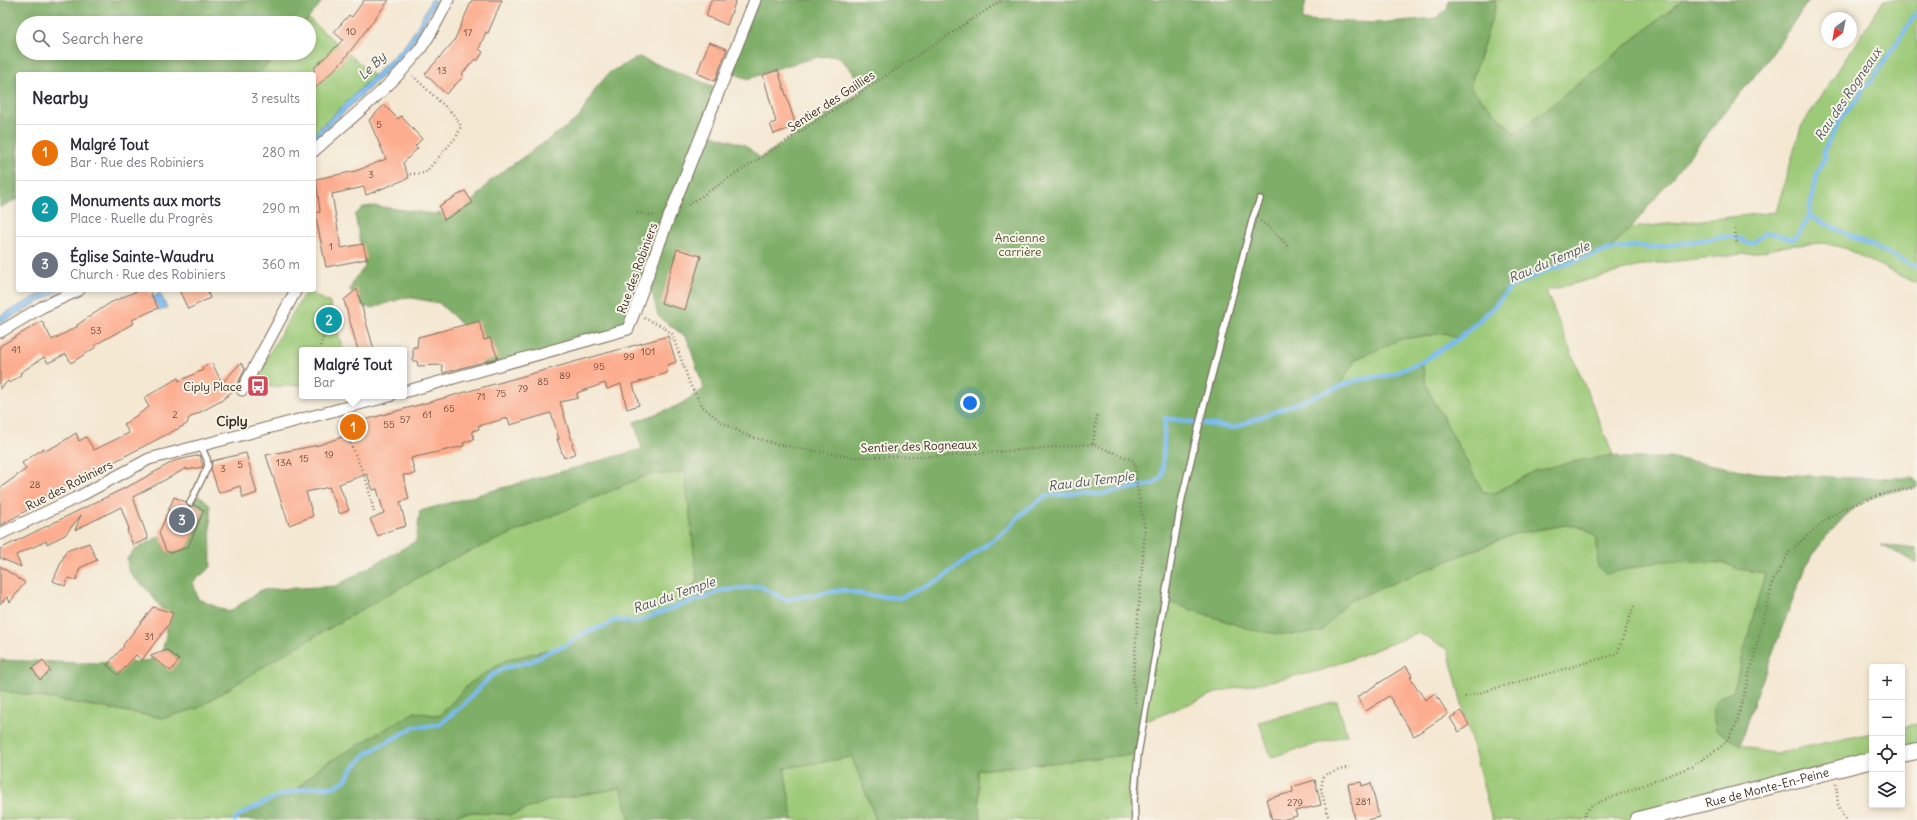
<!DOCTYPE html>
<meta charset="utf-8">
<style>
:root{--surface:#fff;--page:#f2f2f3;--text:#2b2b33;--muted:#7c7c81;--line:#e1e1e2;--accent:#d93025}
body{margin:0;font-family:Delius,sans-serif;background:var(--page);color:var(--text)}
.controls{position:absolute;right:12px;bottom:12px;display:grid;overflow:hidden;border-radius:4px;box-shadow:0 2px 6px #0003}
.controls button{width:36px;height:36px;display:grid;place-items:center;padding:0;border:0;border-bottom:1px solid var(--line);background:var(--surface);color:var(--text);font:20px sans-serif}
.compass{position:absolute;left:1821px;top:12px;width:36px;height:36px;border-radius:50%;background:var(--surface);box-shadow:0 2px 6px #0003;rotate:212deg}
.you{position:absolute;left:970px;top:403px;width:14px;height:14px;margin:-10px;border:3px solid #fff;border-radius:50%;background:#1a73e8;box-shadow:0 0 0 6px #1a73e833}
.badge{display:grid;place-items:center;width:26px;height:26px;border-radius:50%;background:var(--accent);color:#fff;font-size:13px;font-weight:700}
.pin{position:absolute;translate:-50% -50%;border:2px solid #fff;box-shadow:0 1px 4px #0006}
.popup{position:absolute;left:299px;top:347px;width:108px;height:52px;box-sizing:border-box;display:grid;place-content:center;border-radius:4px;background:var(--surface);filter:drop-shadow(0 1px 3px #0005);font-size:13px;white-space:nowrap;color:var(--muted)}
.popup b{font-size:15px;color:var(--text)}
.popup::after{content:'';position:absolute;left:50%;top:100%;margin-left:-8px;border:8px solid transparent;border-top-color:var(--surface)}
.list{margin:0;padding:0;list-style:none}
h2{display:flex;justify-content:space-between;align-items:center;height:52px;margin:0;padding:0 16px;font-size:17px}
h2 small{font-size:13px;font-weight:400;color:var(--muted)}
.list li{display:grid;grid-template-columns:26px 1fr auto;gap:12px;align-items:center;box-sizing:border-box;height:56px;padding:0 16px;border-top:1px solid var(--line)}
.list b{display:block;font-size:15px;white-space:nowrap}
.list p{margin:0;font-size:13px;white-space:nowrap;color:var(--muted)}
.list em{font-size:13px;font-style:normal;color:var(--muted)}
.icon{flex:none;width:22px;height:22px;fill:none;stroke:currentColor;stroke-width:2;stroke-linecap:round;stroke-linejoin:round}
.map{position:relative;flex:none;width:1917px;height:820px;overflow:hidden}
.search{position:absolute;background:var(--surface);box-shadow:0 2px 6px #0003;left:16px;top:16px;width:300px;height:44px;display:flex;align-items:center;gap:10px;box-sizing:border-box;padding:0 14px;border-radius:22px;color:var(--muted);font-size:15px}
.panel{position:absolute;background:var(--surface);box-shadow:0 2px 6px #0003;left:16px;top:72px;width:300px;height:220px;border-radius:4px}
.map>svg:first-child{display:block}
</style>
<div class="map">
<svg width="1917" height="820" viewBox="0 0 1917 820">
<rect width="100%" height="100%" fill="#f7f3e8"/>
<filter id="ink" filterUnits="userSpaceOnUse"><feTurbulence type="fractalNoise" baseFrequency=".025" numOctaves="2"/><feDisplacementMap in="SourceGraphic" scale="8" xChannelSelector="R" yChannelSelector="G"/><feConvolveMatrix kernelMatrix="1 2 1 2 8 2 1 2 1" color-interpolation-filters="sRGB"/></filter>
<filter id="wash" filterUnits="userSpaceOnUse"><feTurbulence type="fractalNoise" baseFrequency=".012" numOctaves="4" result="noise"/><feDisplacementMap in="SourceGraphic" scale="16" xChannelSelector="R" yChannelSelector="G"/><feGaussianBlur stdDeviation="0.9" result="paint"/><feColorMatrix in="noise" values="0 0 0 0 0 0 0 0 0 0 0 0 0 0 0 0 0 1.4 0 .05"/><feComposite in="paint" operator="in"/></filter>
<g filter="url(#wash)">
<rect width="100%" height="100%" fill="#f4e8d3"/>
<path fill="#9dca78" stroke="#6c7a4b" d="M1494,0H1683L1515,134L1470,87L1496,5Z
M1884,0H1917V284L1844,248L1823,243L1786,246L1755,253L1648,264L1546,291L1613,455L1534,471L1495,493L1483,492L1426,386L1422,362L1390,375L1357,380L1338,386L1356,359L1401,339L1446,333L1458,339L1491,310L1511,287L1545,271L1608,250L1631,228L1776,212L1801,127Z
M309,19L374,76L314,134V74H258L278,53H309V23H305Z
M306,291L330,303L343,350H302V385L249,388Z
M686,472L697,580L678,606L636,622L614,620L606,626L565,646L470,683L439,716L415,712L320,767L296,790L280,795L241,814L234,820H0V690L163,718L198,708L279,657L443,563L647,475Z
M1565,525L1583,527L1597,538L1598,567L1631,569L1664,560L1725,563L1738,569L1765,573L1733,693C1724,694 1717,696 1714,705C1705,733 1751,751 1773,753C1781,754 1792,750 1800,748C1824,743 1848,738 1872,733V760L1656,820H1492L1448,650L1419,633L1320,671L1221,691L1149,720H1144L1164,600L1252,630L1320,632L1346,602L1514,534Z
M1337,701L1347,735L1271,757L1259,722Z
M1917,724V751L1902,754V727Z
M1138,754L1135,820H980L978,770Z
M852,757L876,820H793L784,768Z
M621,788L630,820H415L474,812L511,815L550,800Z"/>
<path fill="#7eae68" stroke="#5c6c43" d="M0,0H323L305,23H23V53H278L258,74H18V199L0,207Z
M755,0H1306L1302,20L1377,23L1436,18L1447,9L1449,0H1494L1496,5L1470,87L1515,134L1683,0H1809L1769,58L1631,228L1608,250L1545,271L1511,287L1491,310L1458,339L1446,333L1401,339L1356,359L1339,386L1357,380L1390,375L1422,362L1426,386L1483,492L1495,493L1534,471L1567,463L1613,455L1623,458H1674L1758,473L1854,478H1913L1917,482V487L1886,493L1863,501L1845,516L1824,539L1805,567L1748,718L1740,745L1716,730C1711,711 1710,695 1733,692L1765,573L1738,569L1725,563L1664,561L1605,574L1598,567L1597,538L1583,527L1565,525L1514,534L1347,602L1321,632L1285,635L1253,630L1165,601L1138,754L978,770L980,820H876L852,757L784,768L793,820H630L621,788L550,800L511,815L474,812L415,820H234L241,814L280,795L296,790L320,767L415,712L439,716L470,683L508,659L565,646L585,632L606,626L614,620L636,622L678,606L697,580L685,472L647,475L443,563L279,657L198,708L164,718L0,690V660L80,663L136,662L150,660L162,652L166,635V615L148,590L135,579L128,570L127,559L134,550L158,537L165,540L163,545L166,551L172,553L177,551L179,546L187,549L204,510L193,504L194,498L197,496L203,498L210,506L211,567L193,582L198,599L229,612L261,590L336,586L416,541L420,511L642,449L634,422L677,406L704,389L687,338L658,316L650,284L653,283L651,275L628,329L485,369L478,349L465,327L439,303L407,297L372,308L364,307L350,290L355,278L365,267L355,215L363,207L374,206L434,214L464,211L492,179L579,118L596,88L610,72L639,57L720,89L703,132L745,145L760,158L861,92C858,76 849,65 836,56L817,57L775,69L749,79L742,77L728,70Z
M1880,545L1917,549V563Z"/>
<path fill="#7abbef" stroke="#5a7286" d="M431,0H436L421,31L403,56L314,141V134L405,45L416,29Z
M48,290H61L0,323V316Z
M160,293L167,308L159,311L152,296Z"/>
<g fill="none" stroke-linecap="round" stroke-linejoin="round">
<path stroke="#7abbef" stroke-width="4.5" d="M1809,216C1811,210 1810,206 1811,201C1814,184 1817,170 1826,156L1823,152L1843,115L1859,98L1864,86L1870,83L1917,12
M235,820L241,814L280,795L312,787H333L345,781L352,769L366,754L414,727L439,725L465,703L492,675L504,668L532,661L552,650L565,646L585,632L606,626L614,620L636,622L678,606L710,596L719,591L760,586L785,600L843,590L865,595L900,598L938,581L1009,528L1022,513L1046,496L1073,493L1102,494L1153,484L1162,477L1165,418L1233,428L1357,380L1390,375L1422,362L1458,339L1491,310L1511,287L1545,271L1608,250L1635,246L1651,248L1729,236L1740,238L1746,243H1753C1773,223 1774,239 1794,239L1801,231L1809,216L1917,267"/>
</g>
<g id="blocks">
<path fill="#fdad8f" d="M364,0H389L342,62L314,89V68L343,40L334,32L349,15L352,17Z
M472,0H502L488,33L486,32L479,49L483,52L478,60H474L462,74L464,76L446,94L425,74L454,41Z
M711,0H736L727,25L706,16Z
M709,42L727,49L715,81L697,73Z
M778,70L796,126L774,134L770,124L776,122L763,75Z
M384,105L398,119L401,116L422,139L415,146L418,148L403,163L409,178L366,195L364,187L332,194L341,248L363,244L367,259L326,267L315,213L320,212L316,179L356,171L386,159L369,120Z
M465,191L473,203L444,220L439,206Z
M677,249L701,256L685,310L661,303Z
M357,289L369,332L374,350H358L354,336L344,300Z
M139,290H149L158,308L132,320L134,323L95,345L96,347L71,363L66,354L48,363L44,357L20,373L21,375L10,383L8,381L0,389V346L42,321L52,340L78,326L77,325L110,303Z
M179,290H207L210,298L188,309Z
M479,321L484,340L490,338L498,358L443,373L442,365L418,366L417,361H413V347H417L418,337Z
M668,336L676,362L668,365L667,373L633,384L639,405L627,409L621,384L607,389L605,383L577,393L578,398L560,402L573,444L572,445L576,453L564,458L557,439H559L551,413L510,425L508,418L478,426L479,429L472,431L474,439L463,443L464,446L411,458L415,474L403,475L409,499L400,502L406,526L389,531L378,536L370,519L384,513L377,489L373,490L367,474L339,484L349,510L340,514L329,487L306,492L313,516L289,525L266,455L319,445L350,434L347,426L368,419Z
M212,363L222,383L241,363L245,369L235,389L221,401L189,418L187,424L100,469L81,482L64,485L38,501L39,503L0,526V488L26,469L22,463L44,448L45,451L59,444L76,433L79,441L86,437L94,450L129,433L124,424L149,407L144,398L178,378L179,381L203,370L202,367Z
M246,453L257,493L243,498L240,486L219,493L211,469L212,461Z
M200,455L203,467L186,470L187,468L133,497L148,539L133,545L127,530L129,529L121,507L75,530L81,515L65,535L47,544L46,541L16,555L21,567L0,558V549L137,482L174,461Z
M174,497L186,502L189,507L194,505L204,510L188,547L171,553L166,551L159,533Z
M89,543L97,560L80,568L76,580L68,578L65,586L53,581L66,551Z
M0,566L25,583L10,602L7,597L0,604Z
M153,607L173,613L169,624L142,660L136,655L118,675L107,665L124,646L123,645Z
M167,650L179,660L171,671L150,656Z
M43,660L50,671L40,680L32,668Z
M1406,666L1412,676L1410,677L1425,700L1435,693L1448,714L1414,736L1389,696L1366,711L1357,697Z
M1461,711L1469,725L1459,732L1450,718Z
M1315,780L1321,805L1295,811L1297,816L1281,820H1272L1266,799L1293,792L1292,787Z
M1361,782L1362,786L1371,783L1379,817L1366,820H1355L1348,784Z"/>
</g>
</g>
<g filter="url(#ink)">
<use href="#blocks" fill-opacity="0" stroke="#7c6c5d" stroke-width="1"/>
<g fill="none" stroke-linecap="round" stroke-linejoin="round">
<g stroke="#7c6c5d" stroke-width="8">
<path id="lane" d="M190,503L208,466L207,459L201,446
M1135,820L1134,800L1138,754L1182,498L1203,409L1253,217L1260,199"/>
</g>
<g stroke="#7c6c5d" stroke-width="13">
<path id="street" d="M314,151C348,120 389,89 417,53C430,37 439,18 448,0
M0,332L42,307L79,290
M242,390L296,290
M404,392L628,329L669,217L755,0
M0,534L80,496L149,459L390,396"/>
</g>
<g stroke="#7c6c5d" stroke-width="18">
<g id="secondary">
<path d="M1902,754L1917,751"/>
<path id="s1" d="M1638,820L1872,760"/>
</g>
</g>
<path stroke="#7c6c5d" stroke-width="2.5" stroke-dasharray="1 3" stroke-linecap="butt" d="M410,174L425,173L457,136L461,126L455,116L413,76
M688,205L1002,0
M637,213L656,216
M1260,221L1268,226L1288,246
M1735,229L1737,245
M644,318L662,326L672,334L690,384L702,406L720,421L746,435L779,445L852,457L947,456L1093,444L1134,461L1138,492L1145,531L1133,678L1136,706
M319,350L328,323
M341,421L367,482L374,512
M1093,444L1097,415
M1465,697L1617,654L1634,606
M1836,784L1838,804L1845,820
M1329,820L1321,789L1323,777L1327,774L1349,767
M1584,820L1585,813L1592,805L1693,766L1722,746L1729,737L1737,722L1773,581L1790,551L1822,523L1842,509L1886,493L1917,487"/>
<use href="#lane" stroke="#fff" stroke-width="5.5"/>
<use href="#street" stroke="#fff" stroke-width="11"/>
<use href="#secondary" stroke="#fff" stroke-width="16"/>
</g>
</g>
<defs>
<g id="bus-square" transform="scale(1.15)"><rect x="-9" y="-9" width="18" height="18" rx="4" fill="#d1495b" stroke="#f7f3e8"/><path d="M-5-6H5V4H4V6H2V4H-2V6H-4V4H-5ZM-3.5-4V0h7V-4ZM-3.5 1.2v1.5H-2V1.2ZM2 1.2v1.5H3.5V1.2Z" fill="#fff"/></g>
</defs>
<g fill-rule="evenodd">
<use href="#bus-square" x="258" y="386"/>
</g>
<g text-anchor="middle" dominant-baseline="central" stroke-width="4" stroke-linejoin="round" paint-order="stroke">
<g font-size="10" fill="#6c4b3a">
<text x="351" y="31">10</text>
<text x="468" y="32">17</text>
<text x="442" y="70">13</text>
<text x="379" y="124">5</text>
<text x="371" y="174">3</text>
<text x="331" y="246">1</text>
<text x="96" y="330">53</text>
<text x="16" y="349">41</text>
<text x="648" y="351">101</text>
<text x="629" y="356">99</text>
<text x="599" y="366">95</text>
<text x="565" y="375">89</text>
<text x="543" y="381">85</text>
<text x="523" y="388">79</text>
<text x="501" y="393">75</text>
<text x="481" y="396">71</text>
<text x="449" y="408">65</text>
<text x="175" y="414">2</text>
<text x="427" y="414">61</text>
<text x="405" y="419">57</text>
<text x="389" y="424">55</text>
<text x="329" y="454">19</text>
<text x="304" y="458">15</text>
<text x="284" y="462">13A</text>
<text x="240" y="464">5</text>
<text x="223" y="468">3</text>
<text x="35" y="484">28</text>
<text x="149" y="636">31</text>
<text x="1363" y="801">281</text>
<text x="1295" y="802">279</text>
</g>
<g font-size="12" fill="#3b2a1e" stroke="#f7f3e8">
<text transform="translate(831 101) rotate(-33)">Sentier des Gaillies</text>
<text transform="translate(637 268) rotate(-70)">Rue des Robiniers</text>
<text transform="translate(919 446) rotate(-2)">Sentier des Rogneaux</text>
<text transform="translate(69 485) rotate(-27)">Rue des Robiniers</text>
<text stroke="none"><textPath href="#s1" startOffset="133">Rue de Monte-En-Peine</textPath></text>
</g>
<g font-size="12" fill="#545234" stroke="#f7f3e8">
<text x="1020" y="237">Ancienne<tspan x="1020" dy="14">carrière</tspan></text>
</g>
<g font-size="12" fill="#3b2a1e" stroke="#f7f3e8" text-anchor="end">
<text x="242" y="386">Ciply Place</text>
</g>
<g font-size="13" font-style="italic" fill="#4e565d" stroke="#f7f3e8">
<text transform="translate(372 66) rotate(-44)">Le By</text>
<text transform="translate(1848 94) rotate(-56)">Rau des Rogneaux</text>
<text transform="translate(1549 262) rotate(-23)">Rau du Temple</text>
<text transform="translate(1091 481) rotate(-7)">Rau du Temple</text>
<text transform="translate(674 595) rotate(-19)">Rau du Temple</text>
</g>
<g font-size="14" font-weight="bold" fill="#3b2a1e" stroke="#f7f3e8">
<text x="232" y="421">Ciply</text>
</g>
</g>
</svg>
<div class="controls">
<button>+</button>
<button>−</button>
<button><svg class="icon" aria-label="locate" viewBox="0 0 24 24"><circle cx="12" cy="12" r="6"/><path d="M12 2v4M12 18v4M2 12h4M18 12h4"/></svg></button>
<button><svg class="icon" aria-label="layers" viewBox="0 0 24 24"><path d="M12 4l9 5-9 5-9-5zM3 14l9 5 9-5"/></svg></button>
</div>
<svg class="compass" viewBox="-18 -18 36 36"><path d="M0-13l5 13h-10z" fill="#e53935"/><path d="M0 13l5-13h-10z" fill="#7c7c81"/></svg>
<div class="you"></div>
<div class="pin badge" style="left:353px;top:427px;background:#e8710a">1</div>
<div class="popup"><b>Malgré Tout</b>Bar</div>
<div class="pin badge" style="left:329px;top:320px;background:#0f9aa8">2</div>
<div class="pin badge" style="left:182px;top:520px;background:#6b7280">3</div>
<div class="search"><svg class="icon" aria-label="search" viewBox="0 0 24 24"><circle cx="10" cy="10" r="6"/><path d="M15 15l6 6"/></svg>Search here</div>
<section class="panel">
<h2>Nearby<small>3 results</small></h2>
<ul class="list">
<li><span class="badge" style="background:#e8710a">1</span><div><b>Malgré Tout</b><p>Bar · Rue des Robiniers</p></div><em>280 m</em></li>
<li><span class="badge" style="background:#0f9aa8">2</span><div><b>Monuments aux morts</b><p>Place · Ruelle du Progrès</p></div><em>290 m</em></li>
<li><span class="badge" style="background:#6b7280">3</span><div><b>Église Sainte-Waudru</b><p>Church · Rue des Robiniers</p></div><em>360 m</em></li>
</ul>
</section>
</div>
